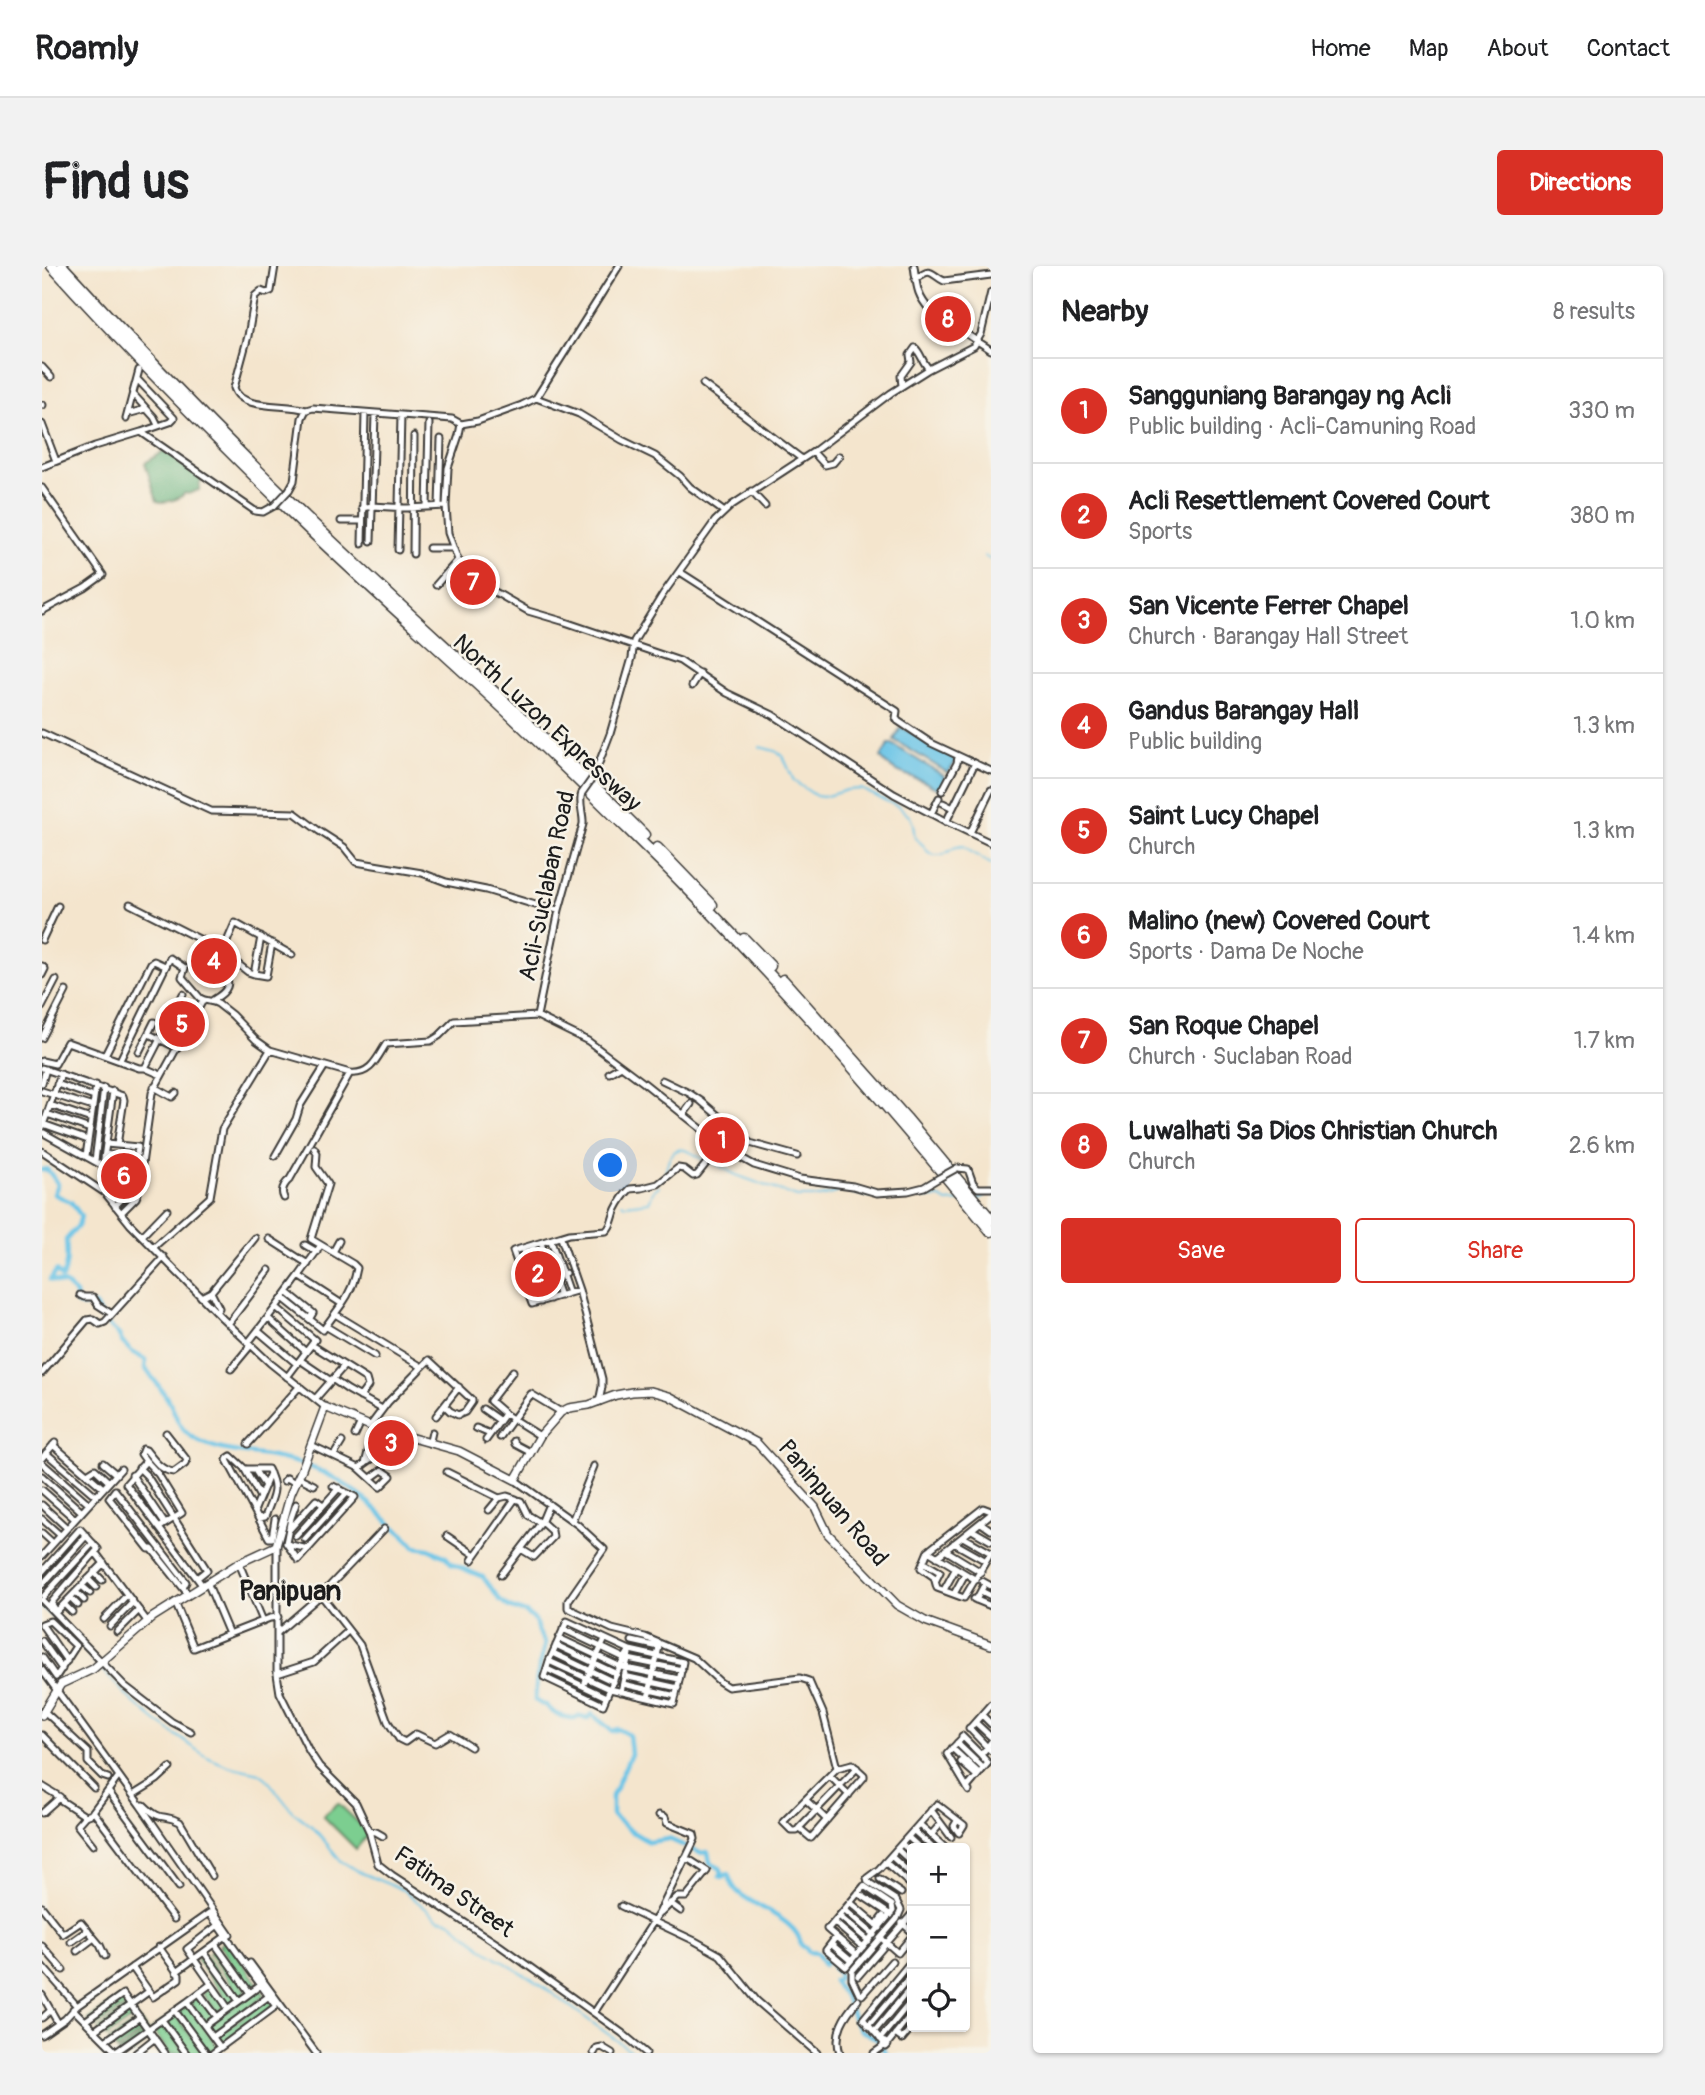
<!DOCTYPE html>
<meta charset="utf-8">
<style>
:root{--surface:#fff;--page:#f2f2f2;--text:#202124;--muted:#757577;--line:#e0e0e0;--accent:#d93025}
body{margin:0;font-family:Pangolin,sans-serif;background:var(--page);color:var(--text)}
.controls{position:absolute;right:21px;bottom:21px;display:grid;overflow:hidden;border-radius:7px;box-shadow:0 2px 5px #0004}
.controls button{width:63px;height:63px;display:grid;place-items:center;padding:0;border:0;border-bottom:2px solid var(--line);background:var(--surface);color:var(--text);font:35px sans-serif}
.you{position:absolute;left:569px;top:900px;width:24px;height:24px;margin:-18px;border:5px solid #fff;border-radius:50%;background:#1a73e8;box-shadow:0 0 0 10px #1a73e833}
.badge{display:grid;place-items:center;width:46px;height:46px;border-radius:50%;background:var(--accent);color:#fff;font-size:23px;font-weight:700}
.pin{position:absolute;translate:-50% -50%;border:4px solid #fff;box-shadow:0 2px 7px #0006}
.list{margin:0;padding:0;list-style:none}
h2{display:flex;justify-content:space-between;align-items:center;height:91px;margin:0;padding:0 28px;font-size:30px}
h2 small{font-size:23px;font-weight:400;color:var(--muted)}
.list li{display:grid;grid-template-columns:46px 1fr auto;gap:21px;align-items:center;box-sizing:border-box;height:105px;padding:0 28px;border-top:2px solid var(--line)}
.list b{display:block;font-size:26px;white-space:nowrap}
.list p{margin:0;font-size:23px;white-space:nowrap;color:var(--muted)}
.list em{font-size:23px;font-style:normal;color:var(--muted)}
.actions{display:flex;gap:14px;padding:21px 28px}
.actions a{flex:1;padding:16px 0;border:2px solid var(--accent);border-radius:7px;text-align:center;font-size:24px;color:var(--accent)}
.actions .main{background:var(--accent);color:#fff}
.icon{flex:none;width:38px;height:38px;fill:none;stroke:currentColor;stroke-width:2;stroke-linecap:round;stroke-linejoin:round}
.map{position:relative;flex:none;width:949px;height:1787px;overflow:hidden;border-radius:7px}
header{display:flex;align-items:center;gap:42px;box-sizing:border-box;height:98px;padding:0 35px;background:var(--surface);border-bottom:2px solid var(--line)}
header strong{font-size:33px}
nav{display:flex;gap:38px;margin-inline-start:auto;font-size:24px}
.intro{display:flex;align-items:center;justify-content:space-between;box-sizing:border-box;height:168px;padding:0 42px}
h1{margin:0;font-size:49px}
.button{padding:18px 32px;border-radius:7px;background:var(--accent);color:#fff;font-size:24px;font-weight:700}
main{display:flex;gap:42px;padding:0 42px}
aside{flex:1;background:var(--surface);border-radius:7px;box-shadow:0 2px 5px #0004}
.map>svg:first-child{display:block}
</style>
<header>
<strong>Roamly</strong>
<nav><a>Home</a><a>Map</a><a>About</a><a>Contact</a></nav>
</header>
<div class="intro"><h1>Find us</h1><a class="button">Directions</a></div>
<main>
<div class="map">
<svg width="949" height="1787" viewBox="0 0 949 1787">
<rect width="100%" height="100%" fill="#f7f3e8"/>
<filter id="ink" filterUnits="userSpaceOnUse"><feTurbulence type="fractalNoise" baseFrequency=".0143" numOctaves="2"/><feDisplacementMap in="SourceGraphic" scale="14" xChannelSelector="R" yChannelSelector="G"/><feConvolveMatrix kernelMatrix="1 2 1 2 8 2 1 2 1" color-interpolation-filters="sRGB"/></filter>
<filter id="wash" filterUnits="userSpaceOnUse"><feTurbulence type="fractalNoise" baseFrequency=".00686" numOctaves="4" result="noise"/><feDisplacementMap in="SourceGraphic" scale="28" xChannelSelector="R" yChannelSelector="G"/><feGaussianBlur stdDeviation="1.57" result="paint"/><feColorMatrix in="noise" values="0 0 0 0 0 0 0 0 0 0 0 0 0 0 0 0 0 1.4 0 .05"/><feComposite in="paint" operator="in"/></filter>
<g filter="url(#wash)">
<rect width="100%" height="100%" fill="#f4e5cd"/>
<path fill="#7bce90" stroke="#4c7556" stroke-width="2" d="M296,1537L327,1567L314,1583L281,1550Z
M184,1674L216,1718L207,1722L177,1679Z
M173,1683L205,1725L198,1730L167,1687Z
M162,1688L194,1733L187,1738L155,1694Z
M169,1721L183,1741L175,1746L160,1727Z
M218,1721L223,1730L171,1768L166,1760Z
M156,1729L172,1751L163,1757L148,1736Z
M81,1730L85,1739L53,1761L46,1754Z
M226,1732L232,1740L179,1778L174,1771Z
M145,1738L176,1781L166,1787L136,1746Z
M88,1740L94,1750L64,1771L56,1764Z
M132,1747L162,1787H147L123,1754Z
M97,1754L104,1763L75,1784L67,1775Z
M120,1756L143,1787H127L110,1763Z
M106,1765L110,1772L91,1787L77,1786Z"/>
<path fill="#64b17a" stroke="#40664b" stroke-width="2" d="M123,185L161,213L158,216L157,224L146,228L143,227C138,233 123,238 115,235L103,197Z"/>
<path fill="#69c4e7" stroke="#427082" stroke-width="2" d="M859,461L911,491L913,497L906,507L852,474Z
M847,478H850L902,510L903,515L899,523C892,522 889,519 883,516C869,509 848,507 839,491Z"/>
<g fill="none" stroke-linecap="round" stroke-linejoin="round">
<path stroke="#69c4e7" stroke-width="2" d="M942,290L949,294
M718,481L733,485L741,490L752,515L774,530L781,531L805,524L819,523L857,541L868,551L871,558L873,572L881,579L886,586L892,589H901L914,581L921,580L932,588L949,598
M668,897L674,898L694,909L755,931H778L800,925L842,933L858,931
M623,909C628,876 641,879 664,896
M873,931L899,932L905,936L920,935
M936,933L949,926
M580,937L583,939L607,936L612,924L617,920
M0,1341L39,1379L53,1397
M57,1401L91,1436L114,1455L165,1491L186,1500L217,1507L224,1512L250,1545L271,1561L299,1595L317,1606L363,1625L396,1653L408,1655L443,1684L500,1720L592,1787"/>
<path stroke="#69c4e7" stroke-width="4.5" d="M0,904L5,903L16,918L12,928L29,936L39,950L36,960L24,974C25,988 26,999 20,1012L14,1005L8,1014L23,1018L34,1028L35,1038L41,1040L52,1039L64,1057L77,1069L80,1076L90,1086L104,1094L103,1102C110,1111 119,1122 125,1132C133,1144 135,1160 147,1169C173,1187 206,1186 235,1192C281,1200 314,1222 346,1255C355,1264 365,1270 373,1281L387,1283L404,1291L410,1298L441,1311L458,1334L467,1341L484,1347L493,1354L496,1366L503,1377L495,1411L493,1434L499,1438L504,1439C511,1448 521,1452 533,1452L536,1450L545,1453L550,1448L570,1465L576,1463L587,1469L589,1488L570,1530V1549L587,1564L607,1576L627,1573L658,1587L666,1586L668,1597L678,1602L680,1606L678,1610L680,1611L686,1608C689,1616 691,1622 697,1627C715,1642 757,1655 759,1679L765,1683L766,1686L775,1687L782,1699L785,1693L787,1694L793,1705L796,1707L797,1712L791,1715L803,1730L811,1751L818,1764L834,1772L844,1787"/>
</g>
</g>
<g filter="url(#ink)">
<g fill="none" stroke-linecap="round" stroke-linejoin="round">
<g stroke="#3c3a37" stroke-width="9">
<path id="minor" d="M233,0L229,25L224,27L219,25L213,30L206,70L192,122C199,145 245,137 264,144L271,142L410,153L419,158
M872,0C875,20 874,28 888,44L949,84
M873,14C890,0 888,8 902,15L949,9
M0,101L9,111
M95,113L132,152L128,156L99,166
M661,118L760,193
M860,120L859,110L869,96L868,89L873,82C879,87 880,96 887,103
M91,128L112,151L116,159
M494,132L537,148L580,174L613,190L638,210L648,221L681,245
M0,139H1
M86,146L89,147L104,143
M84,153L97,104
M0,158L14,195
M419,158L417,169L406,202L404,240L406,267L416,294L429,308L446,322L486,345L520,355L638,395L685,427L731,449L852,528L903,555L949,577
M419,158L436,155L480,139L494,132L577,0
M771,186L783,199L791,197L797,190
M0,201L53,180L99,166L213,245L221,246L232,240
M0,222L61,309L43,322L0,345
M247,224L252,215L260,152L264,144
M709,225L723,240
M397,240L399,173
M385,241L387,157
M320,242L330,240L366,242L404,240
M299,255H320
M329,275L333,148
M320,278L323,147
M387,282H410
M356,284L359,149
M371,288L372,170
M638,306L855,445L854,452L856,455L889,477L949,505
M394,319L416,294
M650,420L658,407
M0,467L169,545L253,547L277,565L302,581L314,596L380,607L404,616L444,624L500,641L517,644
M552,510L568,468L590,392L592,375L621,328L673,255L690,239L771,186L849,127L887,103L932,80L939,68L949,26
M900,525L915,497L916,491
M901,537L911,542L904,556
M911,542L933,497
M889,548L897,532
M928,567L949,524
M88,638L173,681L170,690C176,694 189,711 185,721C183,727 176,731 171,734
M0,674L16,640
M182,687L206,706L212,708L219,671
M177,694L193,657L250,689
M0,700L3,703L0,709
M212,708L224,710L230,677
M0,741L14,714
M495,750L546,775L602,817L687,885L712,899L758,913L811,920L835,927L866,925L882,921L897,912
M495,750L517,644L541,558C542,548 536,537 540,527
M107,768L135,782
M0,772L24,725
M97,786L112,756
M63,789L109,697L112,695L123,700
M78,794L128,692L143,702L140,711L158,732C164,736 170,734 176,738L190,749L214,774L228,784L308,807C329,809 335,792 344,778L389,775L397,770L412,755L495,750
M0,795L13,798L25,776L97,802H103L141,728
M0,802L81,830L82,834L75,879
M103,802L119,809
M567,807L579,800
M620,814L647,827L659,835L708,877L755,890
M0,817L4,803
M15,818L52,831
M112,821L130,831L134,827
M0,825L51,841
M8,839L49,853
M5,848L48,863
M641,849L649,838
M1,858L46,874
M0,862L19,808
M0,866L61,900L87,927
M64,878L96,881L90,923L73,940
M272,882L275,887L274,901L286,918L269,973L279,979
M0,885L63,927L88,958L180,1052L228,1097L283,1141
M63,888L95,892
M44,890L54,819
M233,890L254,853L258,840L283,800
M694,890L702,878
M53,895L62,822
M61,897L94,901
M61,900L71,825
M915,902L926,903L931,917L936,922H949
M242,932C238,924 242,918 248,913L308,807
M79,947L94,932L96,927L110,827L160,736L162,735
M100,970L125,944
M519,972L537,1024L560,1113V1121L557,1136
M227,973L266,998
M509,975L527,1027
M499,977L518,1030
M263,979L275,986
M490,980L497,1000
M112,981L168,931L180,863L228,784
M481,982L499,1036
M291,986L297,975
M479,1007L506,997
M257,1010L279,979L311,998L315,1002C313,1014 308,1027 300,1038
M502,1014L508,1033
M493,1017L523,1007
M537,1024L490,1038L471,985L527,968L564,965C571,959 570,951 574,943C578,935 582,929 588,923L600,922L616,918L636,902L642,903L651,910L655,909L691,864
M169,1026L177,1042L174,1046
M245,1026L271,1047L268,1052
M38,1029L42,1031H51L56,1039L70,1048
M159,1031L169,1026L213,972
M234,1041L257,1010L300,1038L281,1064L241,1032
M293,1048L380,1101
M226,1052L264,1086
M186,1058L227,1004
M285,1061L333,1090
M216,1065L255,1098
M206,1077L234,1041L273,1074L245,1111
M270,1079L324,1113L326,1120L318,1131
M258,1094L289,1115
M189,1103L209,1079
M0,1107L45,1054L51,1053L58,1058L63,1056L122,991
M290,1113L306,1124L340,1143
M274,1132L302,1100
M441,1143L458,1155
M463,1148L448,1135L471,1105
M394,1150L417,1121
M328,1160L346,1136L387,1094L430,1134V1136L423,1146L416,1149L408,1145L403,1140
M434,1162L448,1168
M313,1169L319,1156
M458,1171L489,1128L519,1146
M444,1174L463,1148L498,1170
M388,1175L390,1166
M472,1175L473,1178L488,1186
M206,1178L258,1120
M11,1179L61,1222
M269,1179L317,1202L338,1221L349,1210L340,1204L329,1212
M4,1187L54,1230
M292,1189L300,1176
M0,1192L13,1177
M104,1195L99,1188L101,1183L104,1184C112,1194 119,1205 132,1206L143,1198L145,1194L124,1167
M0,1197L47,1238
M61,1197L74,1208
M323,1198L328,1178
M97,1202L105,1210L165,1304L155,1312
M317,1202L331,1192L342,1163
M203,1203H226C237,1225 231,1229 223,1251L217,1252
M212,1203L223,1220
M405,1206L457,1232L465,1230L474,1233
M45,1208L53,1203L67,1216
M90,1209L123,1258
M0,1210L40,1246
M256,1211L272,1219
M473,1214L536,1259L562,1283L526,1335V1342L570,1363L603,1371L652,1392L678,1416L686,1421L758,1412L767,1415L781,1447L795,1502
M242,1215L245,1212L253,1217
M0,1224L33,1253
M218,1231L202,1202L189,1190L186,1192L185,1194L227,1272
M254,1238L249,1252L244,1277L256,1294L313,1231L291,1220
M0,1239L25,1262
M213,1243L228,1207
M447,1244L457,1232
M949,1245L941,1242L886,1285L879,1302L892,1311L895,1322L922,1332L949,1287
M0,1253L18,1269
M530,1255L552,1200
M939,1257L949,1264
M117,1262L140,1247L116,1208L104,1195L84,1218L160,1319
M247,1264L274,1234L281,1239
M930,1264L949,1275
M0,1267L11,1277
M254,1270L297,1222
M405,1270L433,1289
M921,1271L949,1287
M228,1272H230L233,1253
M263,1273L305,1227
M912,1277L944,1295
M235,1278V1408L238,1427L267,1485L277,1500L314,1537L327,1565L336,1598L350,1609L457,1679L580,1767L604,1787
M245,1278L266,1283
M479,1283L492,1291L511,1271L510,1265L500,1256
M903,1284L939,1306
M886,1285L934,1314
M54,1287L105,1355
M0,1290L79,1203
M895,1291L949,1248
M430,1294L473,1233L479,1235L486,1249L499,1257
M881,1296L898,1306L894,1314
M197,1297L221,1355
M0,1306L38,1263L56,1283L9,1337L13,1343
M52,1306L60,1314
M459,1309L499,1257L507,1238
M46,1313L54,1321
M940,1315L949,1320
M0,1319L45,1269
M40,1320L48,1327
M141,1322L144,1316L73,1224L67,1232L107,1283H110L141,1322L146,1328
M902,1324L914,1302
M939,1325L949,1330
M34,1326L42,1334
M912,1328L923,1308
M279,1329L318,1379L346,1456L357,1473L363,1476L374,1468L393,1477L408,1468L429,1481
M2,1330L51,1277
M29,1332L36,1339
M932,1333L949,1340
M0,1334L83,1420L130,1456L149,1466
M934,1334L941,1321
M133,1336L152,1382L187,1368L165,1316
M22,1338L30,1346
M15,1345L62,1297
M62,1353L85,1329
M0,1358L8,1355L34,1380L14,1411
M0,1359L25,1395
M68,1360L91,1336
M521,1363L582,1392
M75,1366L97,1344
M236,1366L279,1329L342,1263
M187,1368L228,1352L236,1351
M517,1372L579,1401L637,1413
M0,1375L20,1403
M590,1375L617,1381L606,1432
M514,1379L575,1408
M511,1387L572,1416
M0,1391L14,1411
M586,1393L640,1404
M507,1395L568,1423L632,1438L641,1396L588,1384L525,1355L507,1395L502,1411L561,1439C569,1421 576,1400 588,1384
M505,1403L564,1431
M0,1404L77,1510L49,1548L43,1550L17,1533
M235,1408L272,1396L306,1365
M582,1410L636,1422
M543,1416L563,1373
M581,1418L634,1430
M579,1426L587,1388
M2,1445L46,1486V1496L60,1510L66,1512
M940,1449L949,1458
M933,1456L949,1471
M927,1462L949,1485
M927,1463L949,1438
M0,1469L52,1522
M920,1470L939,1489L949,1476
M921,1471L905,1488L927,1525
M915,1477L941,1502
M910,1482L937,1507
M919,1496L935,1510
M810,1498L822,1509V1511L769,1572L757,1562L755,1565H750L741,1556L795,1502Z
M77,1510L98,1539H102C120,1557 121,1547 138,1556L170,1610
M788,1510L807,1529
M0,1520L18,1531L0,1547
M925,1522L946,1497L939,1489
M66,1525L137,1621
M91,1529L115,1514L128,1502
M764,1534L785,1554
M98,1539L188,1669
M889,1544L909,1571
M51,1545L132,1653
M43,1550L35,1559L51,1579
M877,1558L902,1580
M757,1562L815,1502
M327,1565L334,1566L341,1570
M872,1565L891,1582
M889,1569L896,1561
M866,1571L878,1582
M860,1578L870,1587
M855,1583L870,1597
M849,1590L870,1609
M843,1596L868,1618
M838,1613L859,1627
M816,1627L849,1649
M628,1637L639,1645
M809,1637L838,1662
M579,1640L653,1675L678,1689L715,1735L775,1787
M0,1641L21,1668L39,1656L58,1679L63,1690
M803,1644L832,1669
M619,1647L635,1631H644L665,1605L648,1594L642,1593
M797,1650L827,1675
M792,1656L821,1681
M860,1657L870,1666
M176,1659L145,1683L186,1742
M834,1659L841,1650
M785,1663L815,1689
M786,1663L822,1620
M794,1671L784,1684L804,1701L851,1645L850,1639L822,1620
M839,1672L856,1687L870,1670
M29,1676L46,1664
M173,1678L208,1727
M789,1678L809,1695
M0,1680L21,1704
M35,1685L52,1672
M162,1686L197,1735
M208,1697L274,1787
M0,1700L35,1740
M90,1701L111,1731L137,1713V1709L117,1681
M134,1706L184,1670
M816,1710L869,1649
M157,1727L175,1751
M817,1728L810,1713V1705L855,1653L859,1644L854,1634L826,1616L825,1612L837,1603L895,1538L922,1559L917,1567L912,1560L915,1555
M0,1729L16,1757
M820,1729L850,1695
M145,1736L169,1718
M31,1743L75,1787
M133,1745L164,1787
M552,1747L617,1647L653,1573L652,1568L625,1557L623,1551L617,1549
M0,1752L9,1744
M120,1754L144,1787
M43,1755L81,1728L123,1787
M163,1760L219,1719
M826,1760L869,1709
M52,1765L106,1726
M832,1766L870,1720
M853,1768L860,1773L870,1761
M0,1769L23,1753L35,1740L167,1647L233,1739V1741L171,1787
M171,1771L227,1730
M838,1773L870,1734
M63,1775L98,1751
M843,1776L846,1779L844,1781L841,1779Z
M842,1777L821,1753L870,1694
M846,1777L870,1747
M74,1786L145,1736L178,1781
M94,1787L113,1772
M552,1787L555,1782L560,1781L570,1787
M798,1787C791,1766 803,1749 816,1734
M832,1787L842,1780"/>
</g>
<g stroke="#3c3a37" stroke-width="10">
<path id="major" d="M0,1449L19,1418L51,1403L111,1351L197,1297L234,1280L249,1227L260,1203L283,1141L328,1160L417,1185L473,1214L498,1170L519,1146L527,1142L547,1139L574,1129L590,1126L609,1125L627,1130L715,1177L773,1241L786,1268L855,1339L883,1355L949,1379"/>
</g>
<g stroke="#3c3a37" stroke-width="13">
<path id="highway" d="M10,0C84,82 162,161 241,238C307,303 377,364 445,427C493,471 539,517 586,563C716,689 835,826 949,965
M20,0C92,79 167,157 244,232C362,346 486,453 602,569
M615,582L670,639
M702,673L728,700
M741,714L864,852L949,954"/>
</g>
<use href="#minor" stroke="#fff" stroke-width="5"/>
<use href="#major" stroke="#fff" stroke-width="7"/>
<use href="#highway" stroke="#fff" stroke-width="10"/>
<g stroke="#3c3a37" stroke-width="9" stroke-linecap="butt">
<path id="minor-bridge" d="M232,240L247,224
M540,527L552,510
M897,912L915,902"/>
</g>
<use href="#minor-bridge" stroke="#fff" stroke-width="5"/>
</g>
</g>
<g text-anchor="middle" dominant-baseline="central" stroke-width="5" stroke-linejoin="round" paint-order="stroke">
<g font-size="24" fill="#1c1c1c" stroke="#f7f3e8">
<text transform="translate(505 457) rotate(43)">North Luzon Expressway</text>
<text transform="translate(505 620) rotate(-78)">Acli-Suclaban Road</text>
<text transform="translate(791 1237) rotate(50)">Paninpuan Road</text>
<text transform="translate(412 1626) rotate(35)">Fatima Street</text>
</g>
<g font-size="28" font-weight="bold" fill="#1c1c1c" stroke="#f7f3e8">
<text x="248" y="1325">Panipuan</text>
</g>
</g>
</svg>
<div class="controls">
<button>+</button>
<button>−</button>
<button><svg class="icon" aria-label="locate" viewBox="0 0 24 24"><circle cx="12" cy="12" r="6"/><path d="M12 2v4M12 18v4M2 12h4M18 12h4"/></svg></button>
</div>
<div class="you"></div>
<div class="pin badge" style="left:680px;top:874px">1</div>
<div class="pin badge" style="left:496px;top:1008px">2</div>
<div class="pin badge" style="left:349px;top:1177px">3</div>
<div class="pin badge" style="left:172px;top:695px">4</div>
<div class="pin badge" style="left:140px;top:758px">5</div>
<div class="pin badge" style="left:82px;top:910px">6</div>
<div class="pin badge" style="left:431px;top:316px">7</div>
<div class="pin badge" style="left:906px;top:53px">8</div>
</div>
<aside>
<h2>Nearby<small>8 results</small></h2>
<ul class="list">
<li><span class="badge">1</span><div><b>Sangguniang Barangay ng Acli</b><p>Public building · Acli-Camuning Road</p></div><em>330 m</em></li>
<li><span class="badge">2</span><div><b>Acli Resettlement Covered Court</b><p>Sports</p></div><em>380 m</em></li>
<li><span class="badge">3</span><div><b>San Vicente Ferrer Chapel</b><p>Church · Barangay Hall Street</p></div><em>1.0 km</em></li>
<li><span class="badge">4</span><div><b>Gandus Barangay Hall</b><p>Public building</p></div><em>1.3 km</em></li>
<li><span class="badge">5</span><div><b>Saint Lucy Chapel</b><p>Church</p></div><em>1.3 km</em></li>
<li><span class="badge">6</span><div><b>Malino (new) Covered Court</b><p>Sports · Dama De Noche</p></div><em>1.4 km</em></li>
<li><span class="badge">7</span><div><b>San Roque Chapel</b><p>Church · Suclaban Road</p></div><em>1.7 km</em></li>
<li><span class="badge">8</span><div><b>Luwalhati Sa Dios Christian Church</b><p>Church</p></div><em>2.6 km</em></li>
</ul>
<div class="actions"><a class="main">Save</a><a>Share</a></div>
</aside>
</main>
